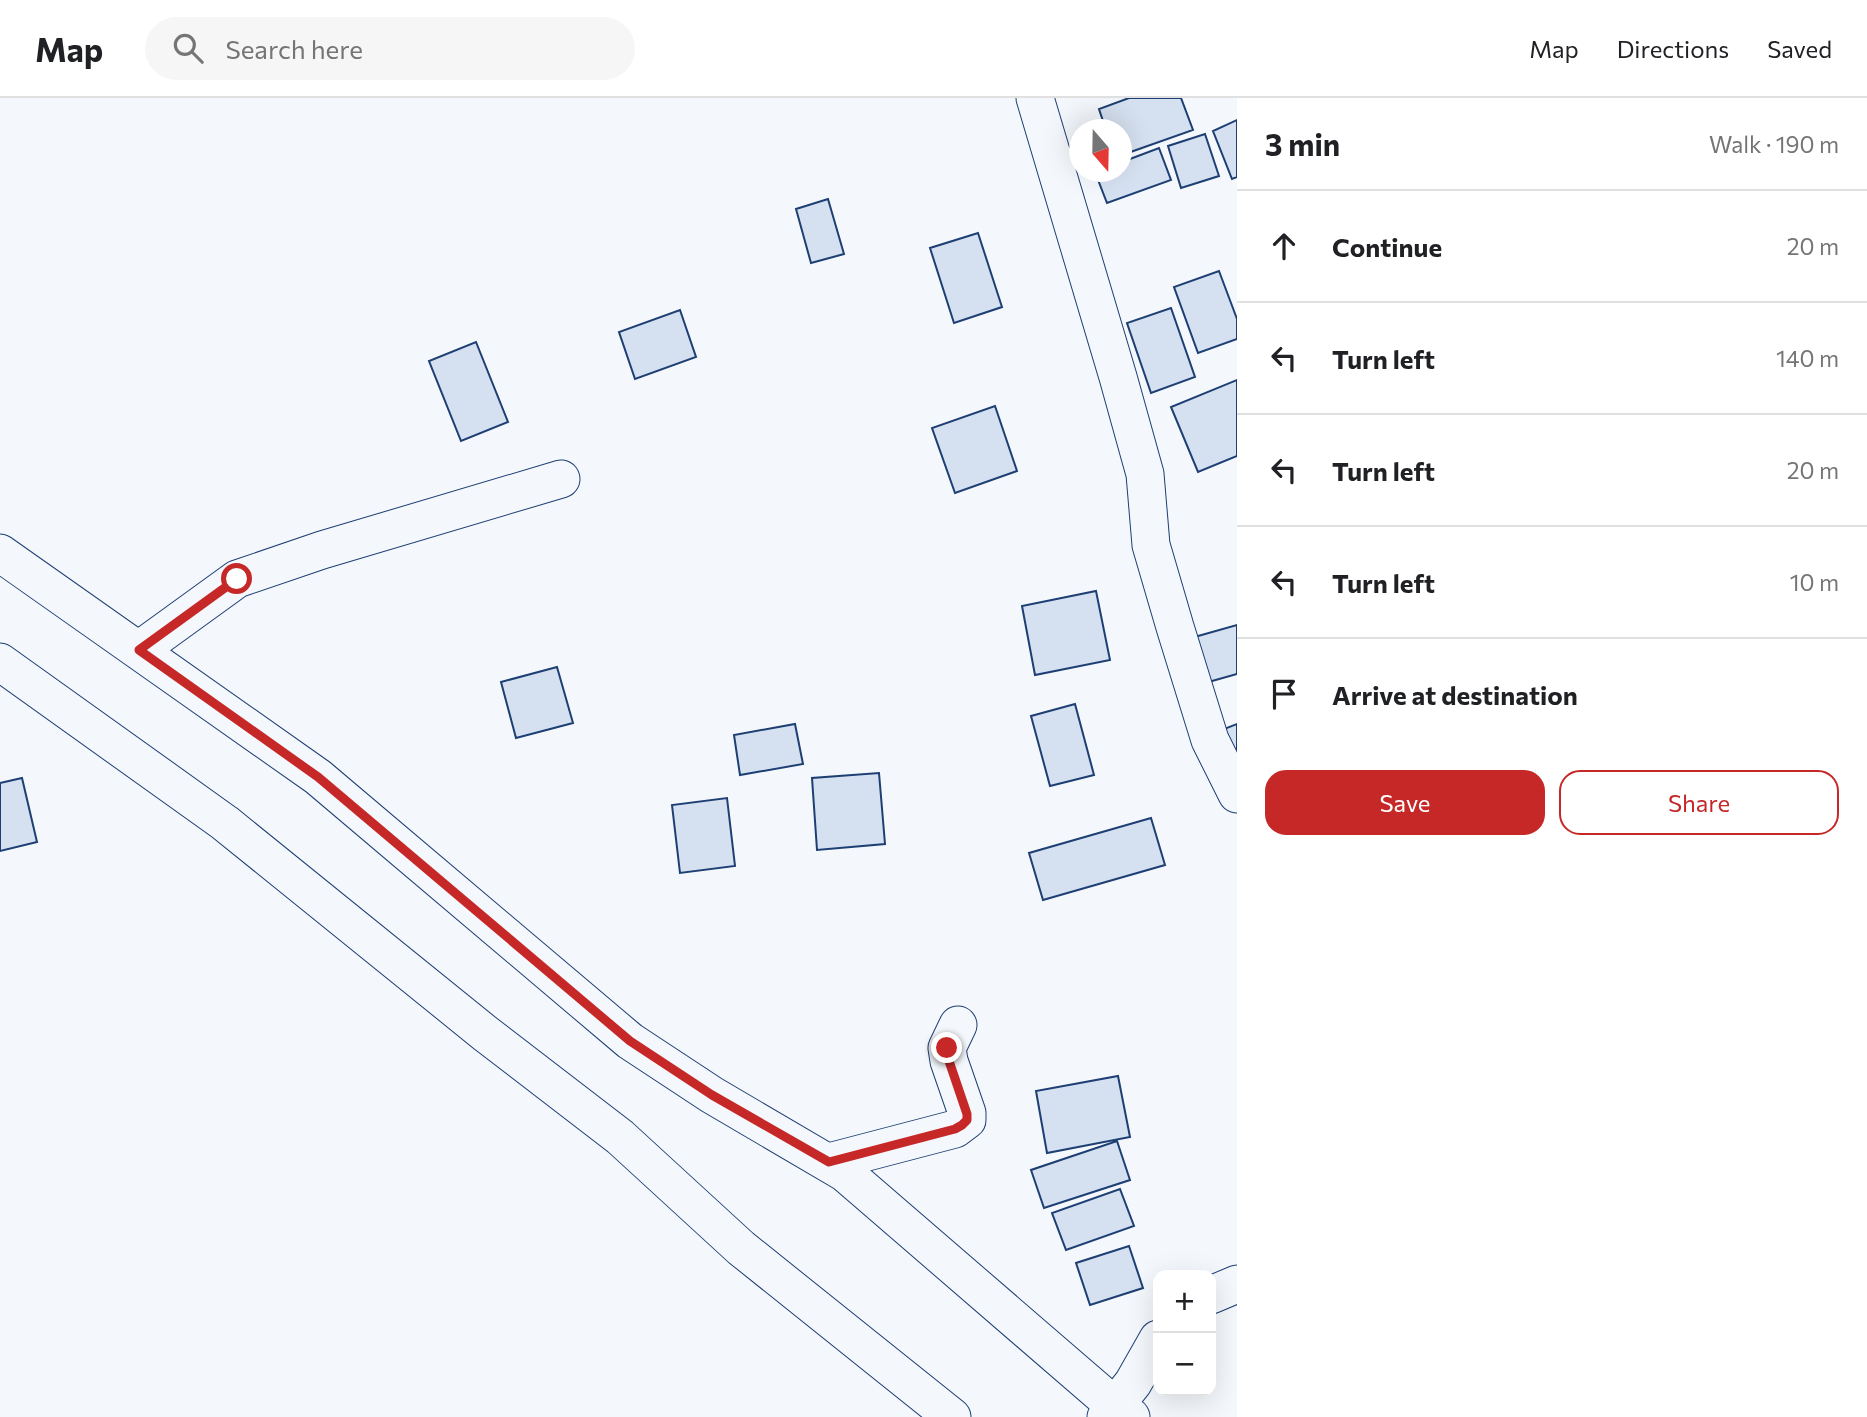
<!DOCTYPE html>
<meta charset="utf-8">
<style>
:root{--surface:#fff;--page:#f6f6f6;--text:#202124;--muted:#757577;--line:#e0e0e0;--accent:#c62828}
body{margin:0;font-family:Commissioner,sans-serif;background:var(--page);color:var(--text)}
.controls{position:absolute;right:21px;bottom:21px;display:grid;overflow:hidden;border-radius:14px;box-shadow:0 7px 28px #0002}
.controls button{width:63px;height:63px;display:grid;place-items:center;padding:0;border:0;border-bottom:2px solid var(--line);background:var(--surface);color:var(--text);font:35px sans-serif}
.compass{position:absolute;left:1069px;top:21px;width:63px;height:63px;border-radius:50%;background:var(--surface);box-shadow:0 7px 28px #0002;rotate:160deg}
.stop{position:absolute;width:21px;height:21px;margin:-16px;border:5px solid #c62828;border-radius:50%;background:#fff}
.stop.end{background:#c62828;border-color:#fff;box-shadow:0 2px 7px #0008}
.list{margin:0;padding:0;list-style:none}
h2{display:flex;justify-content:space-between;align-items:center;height:91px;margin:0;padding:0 28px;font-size:30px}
h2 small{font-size:23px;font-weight:400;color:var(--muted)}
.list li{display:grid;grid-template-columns:46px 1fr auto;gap:21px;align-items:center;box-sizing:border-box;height:112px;padding:0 28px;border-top:2px solid var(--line)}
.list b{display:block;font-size:26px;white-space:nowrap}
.list em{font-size:23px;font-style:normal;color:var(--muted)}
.actions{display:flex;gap:14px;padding:21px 28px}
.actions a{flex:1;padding:16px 0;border:2px solid var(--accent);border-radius:21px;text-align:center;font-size:24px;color:var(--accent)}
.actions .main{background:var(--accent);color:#fff}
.icon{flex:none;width:38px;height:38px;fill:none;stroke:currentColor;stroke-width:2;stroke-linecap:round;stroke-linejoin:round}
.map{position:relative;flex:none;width:1237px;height:1319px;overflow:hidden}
header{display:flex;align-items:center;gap:42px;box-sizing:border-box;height:98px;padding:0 35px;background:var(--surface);border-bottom:2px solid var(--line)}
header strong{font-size:33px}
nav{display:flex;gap:38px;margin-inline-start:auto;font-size:24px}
.search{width:490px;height:63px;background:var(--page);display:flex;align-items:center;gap:18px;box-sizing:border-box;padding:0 24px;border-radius:38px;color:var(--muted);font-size:26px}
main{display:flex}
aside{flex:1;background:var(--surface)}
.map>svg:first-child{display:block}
</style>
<header>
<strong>Map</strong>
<div class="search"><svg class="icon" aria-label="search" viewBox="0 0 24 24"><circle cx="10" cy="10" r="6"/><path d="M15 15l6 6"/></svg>Search here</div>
<nav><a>Map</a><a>Directions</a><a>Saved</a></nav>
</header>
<main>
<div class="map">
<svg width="1237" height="1319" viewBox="0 0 1237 1319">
<rect width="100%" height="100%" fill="#f4f7fb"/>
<path fill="#d5e0f0" stroke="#1d3f73" stroke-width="2" d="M1129,0H1181L1193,32L1122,57V32H1106L1099,11Z
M1237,22V79L1232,81L1213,33Z
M1205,36L1219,78L1181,90L1168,48Z
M1159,50L1171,82L1107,105L1095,74H1122V64Z
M828,101L844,156L811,165L796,111Z
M978,135L1002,209L954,225L930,150Z
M1219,173L1237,221V241L1198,255L1174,189Z
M1171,210L1195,279L1151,295L1127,225Z
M680,212L696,259L635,281L619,234Z
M476,244L508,324L461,343L429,263Z
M1237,282V358L1198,374L1171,309Z
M995,308L1017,373L955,395L932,330Z
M1096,493L1110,562L1035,577L1022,508Z
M1237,527V576L1205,585L1191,540Z
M557,569L573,625L516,640L501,584Z
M1075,606L1094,677L1050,688L1031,618Z
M795,626L803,666L740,677L734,637Z
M1237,626V667L1224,631Z
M879,675L885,746L817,752L812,680Z
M22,680L37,744L0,753V685Z
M727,700L735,768L680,775L672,707Z
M1151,720L1165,767L1043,802L1029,755Z
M1118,978L1130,1039L1047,1055L1036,993Z
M1117,1043L1130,1082L1044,1110L1031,1072Z
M1120,1091L1134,1128L1066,1152L1052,1115Z
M1129,1148L1143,1190L1090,1207L1076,1165Z"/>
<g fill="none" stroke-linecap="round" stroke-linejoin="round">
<g stroke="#1d3f73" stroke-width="39">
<path id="street" d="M1035,0L1118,279L1145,376L1151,447L1175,529L1210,642L1237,696
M0,455L318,679L630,943L712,997L845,1075L1116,1309L1131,1319
M139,552L237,481L322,452L561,381
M0,564L225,725L486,936L620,1039L741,1150L952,1319
M829,1064L955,1031L967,1022V1015L949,963L947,950L958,927
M1211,1197L1237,1186
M1106,1319L1133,1285L1158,1241"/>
</g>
<use href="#street" stroke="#f4f7fb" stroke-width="37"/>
</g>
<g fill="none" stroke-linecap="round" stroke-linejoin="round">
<path stroke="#c62828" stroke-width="9" d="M237,481L139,552L318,679L630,943L712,997L829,1064L955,1031L962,1027L967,1022V1016L949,963L947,950"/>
</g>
</svg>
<div class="controls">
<button>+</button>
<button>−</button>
</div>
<svg class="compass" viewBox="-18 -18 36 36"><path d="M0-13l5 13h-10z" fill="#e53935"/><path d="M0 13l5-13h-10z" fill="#757577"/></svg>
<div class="stop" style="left:237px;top:481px"></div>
<div class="stop end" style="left:947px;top:950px"></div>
</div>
<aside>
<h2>3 min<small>Walk · 190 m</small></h2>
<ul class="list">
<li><svg class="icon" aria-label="ahead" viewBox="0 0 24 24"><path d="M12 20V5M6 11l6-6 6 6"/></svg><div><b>Continue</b></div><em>20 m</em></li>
<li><svg class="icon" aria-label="left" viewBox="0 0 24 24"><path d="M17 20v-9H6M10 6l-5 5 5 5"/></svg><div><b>Turn left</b></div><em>140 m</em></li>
<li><svg class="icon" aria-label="left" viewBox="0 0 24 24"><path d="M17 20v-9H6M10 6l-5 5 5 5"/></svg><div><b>Turn left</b></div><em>20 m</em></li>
<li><svg class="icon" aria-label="left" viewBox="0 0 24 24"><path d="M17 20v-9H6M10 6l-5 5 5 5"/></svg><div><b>Turn left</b></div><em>10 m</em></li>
<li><svg class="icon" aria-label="arrive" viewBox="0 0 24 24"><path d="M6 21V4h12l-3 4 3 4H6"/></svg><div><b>Arrive at destination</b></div></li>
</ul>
<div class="actions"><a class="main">Save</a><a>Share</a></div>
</aside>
</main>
